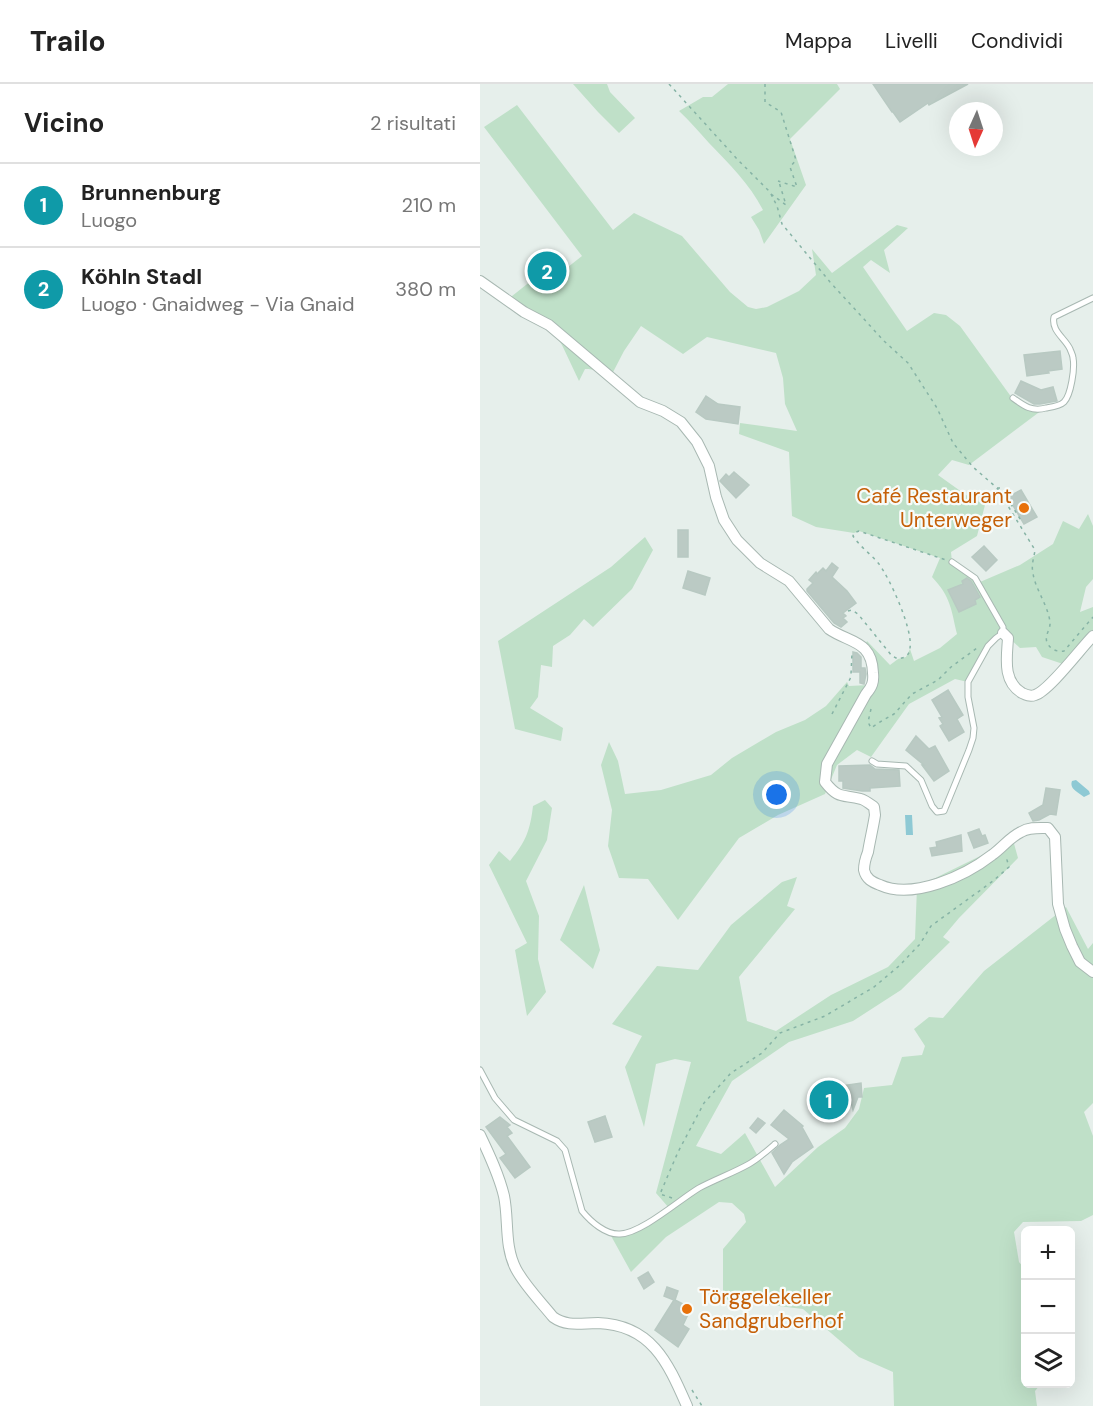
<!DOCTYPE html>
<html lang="it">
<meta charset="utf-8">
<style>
:root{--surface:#fff;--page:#f6f6f6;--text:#222;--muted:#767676;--line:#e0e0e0;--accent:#d93025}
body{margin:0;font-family:"DM Sans",sans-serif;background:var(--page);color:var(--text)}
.controls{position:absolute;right:18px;bottom:18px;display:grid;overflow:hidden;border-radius:9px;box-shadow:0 6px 24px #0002}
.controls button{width:54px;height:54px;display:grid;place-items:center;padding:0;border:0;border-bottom:2px solid var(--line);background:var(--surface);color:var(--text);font:30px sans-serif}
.compass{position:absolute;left:469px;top:18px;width:54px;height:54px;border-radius:50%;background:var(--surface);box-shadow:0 6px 24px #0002;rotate:183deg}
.you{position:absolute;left:297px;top:711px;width:21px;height:21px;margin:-15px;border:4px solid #fff;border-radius:50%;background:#1a73e8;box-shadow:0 0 0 9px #1a73e833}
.badge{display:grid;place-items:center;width:39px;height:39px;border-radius:50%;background:var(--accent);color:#fff;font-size:20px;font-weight:700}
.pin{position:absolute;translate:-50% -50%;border:3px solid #fff;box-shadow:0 2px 6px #0006}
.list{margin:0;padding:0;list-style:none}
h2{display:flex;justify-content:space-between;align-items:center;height:78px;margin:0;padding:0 24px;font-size:26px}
h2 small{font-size:20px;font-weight:400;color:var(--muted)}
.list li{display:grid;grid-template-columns:39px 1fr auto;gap:18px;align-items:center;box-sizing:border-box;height:84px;padding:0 24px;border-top:2px solid var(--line)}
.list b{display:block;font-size:22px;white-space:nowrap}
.list p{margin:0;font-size:20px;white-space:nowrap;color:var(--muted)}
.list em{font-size:20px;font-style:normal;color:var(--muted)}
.icon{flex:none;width:33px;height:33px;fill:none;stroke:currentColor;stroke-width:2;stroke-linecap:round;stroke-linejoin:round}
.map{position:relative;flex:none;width:613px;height:1322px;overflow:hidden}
header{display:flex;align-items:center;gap:36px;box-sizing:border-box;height:84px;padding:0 30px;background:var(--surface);border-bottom:2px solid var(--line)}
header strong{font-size:28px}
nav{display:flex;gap:33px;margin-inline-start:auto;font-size:21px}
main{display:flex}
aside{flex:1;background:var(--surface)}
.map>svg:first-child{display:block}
</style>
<header>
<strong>Trailo</strong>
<nav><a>Mappa</a><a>Livelli</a><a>Condividi</a></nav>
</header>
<main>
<aside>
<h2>Vicino<small>2 risultati</small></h2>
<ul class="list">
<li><span class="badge" style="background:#0f9aa8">1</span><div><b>Brunnenburg</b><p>Luogo</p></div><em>210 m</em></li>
<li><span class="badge" style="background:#0f9aa8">2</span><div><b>Köhln Stadl</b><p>Luogo · Gnaidweg - Via Gnaid</p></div><em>380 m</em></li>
</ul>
</aside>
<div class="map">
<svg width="613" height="1322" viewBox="0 0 613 1322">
<rect width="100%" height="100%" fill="#e6efeb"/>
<path fill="#bfe0c8" d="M93,0H127L130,8L155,34L139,49L118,28Z
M248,0H357L360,5L310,55L326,101L284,160L279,146L271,133L283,126C269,99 249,80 229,59C219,48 210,37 199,27L223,13H232Z
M37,21L133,146L154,129L202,152L250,208L268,223L276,225L287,223L319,207L336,191L332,165L352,189L417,141L428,144L404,166L410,189L391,176L383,183L427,247L454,229L466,231L480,242L532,314L545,323L562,326L489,381L472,376L458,391L486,411L505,421L497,452L471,468L472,478L500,498L540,481L573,460L583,437L599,445L608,430L613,442V495L606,503L600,528L613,523V546L583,580L562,573L556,563L540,564L524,549L516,554L488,598L475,595L429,620L391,673L377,666L357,681L345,710L298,731L259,754L198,836L168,795L139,794L128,762L132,726L121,681L129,658L138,677L145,710L181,706L231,691L252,674L296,648L325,636L346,622L367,598L369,602L389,601L394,595L384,564L387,557L410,581L418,575L426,573L430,565L434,577L460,564L477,550C471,525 471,513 452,493L460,474L379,447L374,449L336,443L312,432L309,368L259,350L260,339L317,347L305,320L303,294L296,269L227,253L203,270L161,242L144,267L131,292C123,287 114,285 105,285L99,297L82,261L69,241L27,216L61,189L69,198L102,172L4,43Z
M165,453L173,466L152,505L113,543L104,535L90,551L73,562L72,583L61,581L58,613L50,624L83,644L81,657L35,645L18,557L131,483Z
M65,716L72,724L67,756L46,797L59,832L58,875L66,908L47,932L35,866L47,859L9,781L19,767L30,777C46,757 50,747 53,722Z
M533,756L538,774L479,834L463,853L470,858L421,906L373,937L309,958L252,997L216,1062L241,1070L265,1049L295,1103L338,1063L365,1044L379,1025L384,1004L412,1001L422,973L442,971L445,962L434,945L449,933L463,934L504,887L586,823L608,865L613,859V1019L604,1028L613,1052V1131L601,1137L543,1138L534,1148L539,1178L545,1185V1208L541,1233L545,1250L546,1300H561L555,1307L557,1322H414L413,1288L379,1273L323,1225L243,1215V1165L266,1138L264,1130L252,1119L239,1118L186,1153L151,1188L130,1150H143L189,1124L176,1109L211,978L195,975L176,980L164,1043L145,983L162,952L132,940L177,882L218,886L251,841L302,798L317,793L307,822L315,825L259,893L267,937L296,947L351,911L408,883L435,855L437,803Z
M104,801L120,866L113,885L80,856Z"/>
<path fill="#8ec9d4" d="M596,696L609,707L610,710L604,713C598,708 589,705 592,697Z
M425,731H432L433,751H426Z"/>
<path fill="#bbcac4" stroke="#b8c9c2" stroke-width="1.5" d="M393,0H488L449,21L448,19L420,38L413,28H412Z
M66,177L78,190L69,198L57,184Z
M580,267L582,285L568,287L569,289L547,292L544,271Z
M541,297L561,306L573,303L577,317L560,320H554L535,309Z
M226,312L238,320L260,323L258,340L226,335L216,328Z
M254,388L269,401L256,414L240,397L246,390L249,393Z
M541,406L557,433L544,440L528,413Z
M198,446H208V473H198Z
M504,462L517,476L506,487L492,473Z
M352,479L358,484L352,493L367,507L376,519L363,529L366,532L363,534L367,538L361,543L354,539L327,507V505L333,499L329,496L336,488L337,490L343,484L346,487Z
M208,487L230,494L225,511L203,504Z
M487,494L491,497L500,513L495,516L496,520L479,528L468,506L483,500L482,497Z
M373,568L377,569L381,573V584H385L386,590L384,600L380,599V588H373Z
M468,606L483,631L477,635L484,648L469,657L460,642L463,640L459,634L462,633L452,616Z
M436,652L449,665L455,662L469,687L454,697L442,681H444L426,666Z
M390,681L395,685L419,686L420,702L390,704V707H382L363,704V697H359V682Z
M566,704L580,706L576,731L570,730L559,736L553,737L549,729L563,721Z
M499,745L502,752L505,751L508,759L494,764L488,749Z
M481,751L482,767L452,772L450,764L457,763L456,758Z
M381,999L382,1013H378L373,1026L370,1014L356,1015L357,1024H351V1031H339L337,1020H342L341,1005Z
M304,1026L323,1042L322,1043L333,1063L312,1078L304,1090L292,1069L300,1061L309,1055L291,1041Z
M125,1032L132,1053L115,1058L108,1038Z
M20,1033L30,1041L27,1043L32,1049L27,1052L50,1083L35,1094L20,1074L26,1070L6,1043Z
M278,1034L285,1039L276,1049L270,1044Z
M168,1188L174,1198L164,1205L158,1194Z
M187,1203L198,1207L195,1216L211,1224L203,1241L209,1245L198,1263L175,1246L194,1216L184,1212Z"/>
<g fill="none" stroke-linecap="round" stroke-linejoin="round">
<g stroke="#a8b8b2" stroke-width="7">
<path id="lane" d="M533,314C544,322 552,328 566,324C572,323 580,322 584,318C591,311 595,284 593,274C593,271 591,268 590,265C585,254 571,247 574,233L613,214
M392,677L397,680L426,682L441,696L452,722L457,728L464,727L489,666L493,654L494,644L488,613V598L508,562L516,554L523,549V543L495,494L472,478
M0,986L15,1014L34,1036L77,1057L85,1066L102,1127C111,1138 126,1151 140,1150C162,1149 199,1116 219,1104C236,1095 253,1089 269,1080C278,1075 287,1067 295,1060"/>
</g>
<g stroke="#a8b8b2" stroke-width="12">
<path id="street" d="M0,197L44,228L69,241L160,318L183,327L201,338L217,358L229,382L236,413L244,436L257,456L280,479L309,497L349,545C369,559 392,556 393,589C394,598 392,603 386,610L347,680L345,698C359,716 363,710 381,715C385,716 390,720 394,723L395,731C393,744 390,756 388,768C386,773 384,780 384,786C386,795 392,798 400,801C433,816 485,792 512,771C522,764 530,753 541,748C549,743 559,744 568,744L575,753L578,820L585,845L592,862L600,878L613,888
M523,549L528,554C527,573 522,597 542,609C546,611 550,613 555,611C569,607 601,564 613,552
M0,1051C9,1070 19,1091 24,1112C29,1136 24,1162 36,1185C45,1202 61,1218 73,1233C87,1243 101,1239 118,1239C172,1241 188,1279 207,1322"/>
</g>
<path stroke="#86b3a5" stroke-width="1.5" stroke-dasharray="3 4.5" stroke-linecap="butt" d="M189,0L258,76L290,108L297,122L302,140L350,198L404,257L428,279L457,324L473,359L493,383L517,404L555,466C554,474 551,481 553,489C555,505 568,521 570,538C571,545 563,553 568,560C571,566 578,568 584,567L613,533
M285,0V18L301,28L316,76L310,83L317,103L298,97
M291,110L306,121L299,98
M517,404H521L542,438
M368,527L372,526L378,530L412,572L418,575L426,573C429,569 430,568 430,564C433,545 410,495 399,480C391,470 380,463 373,452L374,449L379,447L466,476
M391,625L388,638L391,644L400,638L414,630L432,610L458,596L471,583L497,564
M352,630L370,595L371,590L372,569
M192,1114L180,1110L198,1068L224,1019L251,989L282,969L300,949L345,932L394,903L419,882L440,860L451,842L513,797L529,783L527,776L522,777
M212,1306L222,1322"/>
<use href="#lane" stroke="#fff" stroke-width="5"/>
<use href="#street" stroke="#fff" stroke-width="10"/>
</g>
<g fill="#e8710a" stroke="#f7fbf9" stroke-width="2">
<circle cx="544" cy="424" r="6"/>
<circle cx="207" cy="1225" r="6"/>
</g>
<g text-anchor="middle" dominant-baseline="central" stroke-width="4.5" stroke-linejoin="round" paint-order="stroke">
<g font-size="21" fill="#c56008" stroke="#f7fbf9" text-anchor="end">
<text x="532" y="412">Café Restaurant<tspan x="532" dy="24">Unterweger</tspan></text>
<text x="219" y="1213" text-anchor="start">Törggelekeller<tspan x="219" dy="24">Sandgruberhof</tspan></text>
</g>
</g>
</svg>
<div class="controls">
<button>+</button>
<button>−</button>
<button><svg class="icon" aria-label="layers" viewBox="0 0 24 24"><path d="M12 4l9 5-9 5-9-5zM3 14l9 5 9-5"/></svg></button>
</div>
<svg class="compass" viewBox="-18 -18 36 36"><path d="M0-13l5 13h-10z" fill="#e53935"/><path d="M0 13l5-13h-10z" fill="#767676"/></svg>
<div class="you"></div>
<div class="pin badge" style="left:349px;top:1016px;background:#0f9aa8">1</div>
<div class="pin badge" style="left:67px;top:187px;background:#0f9aa8">2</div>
</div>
</main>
